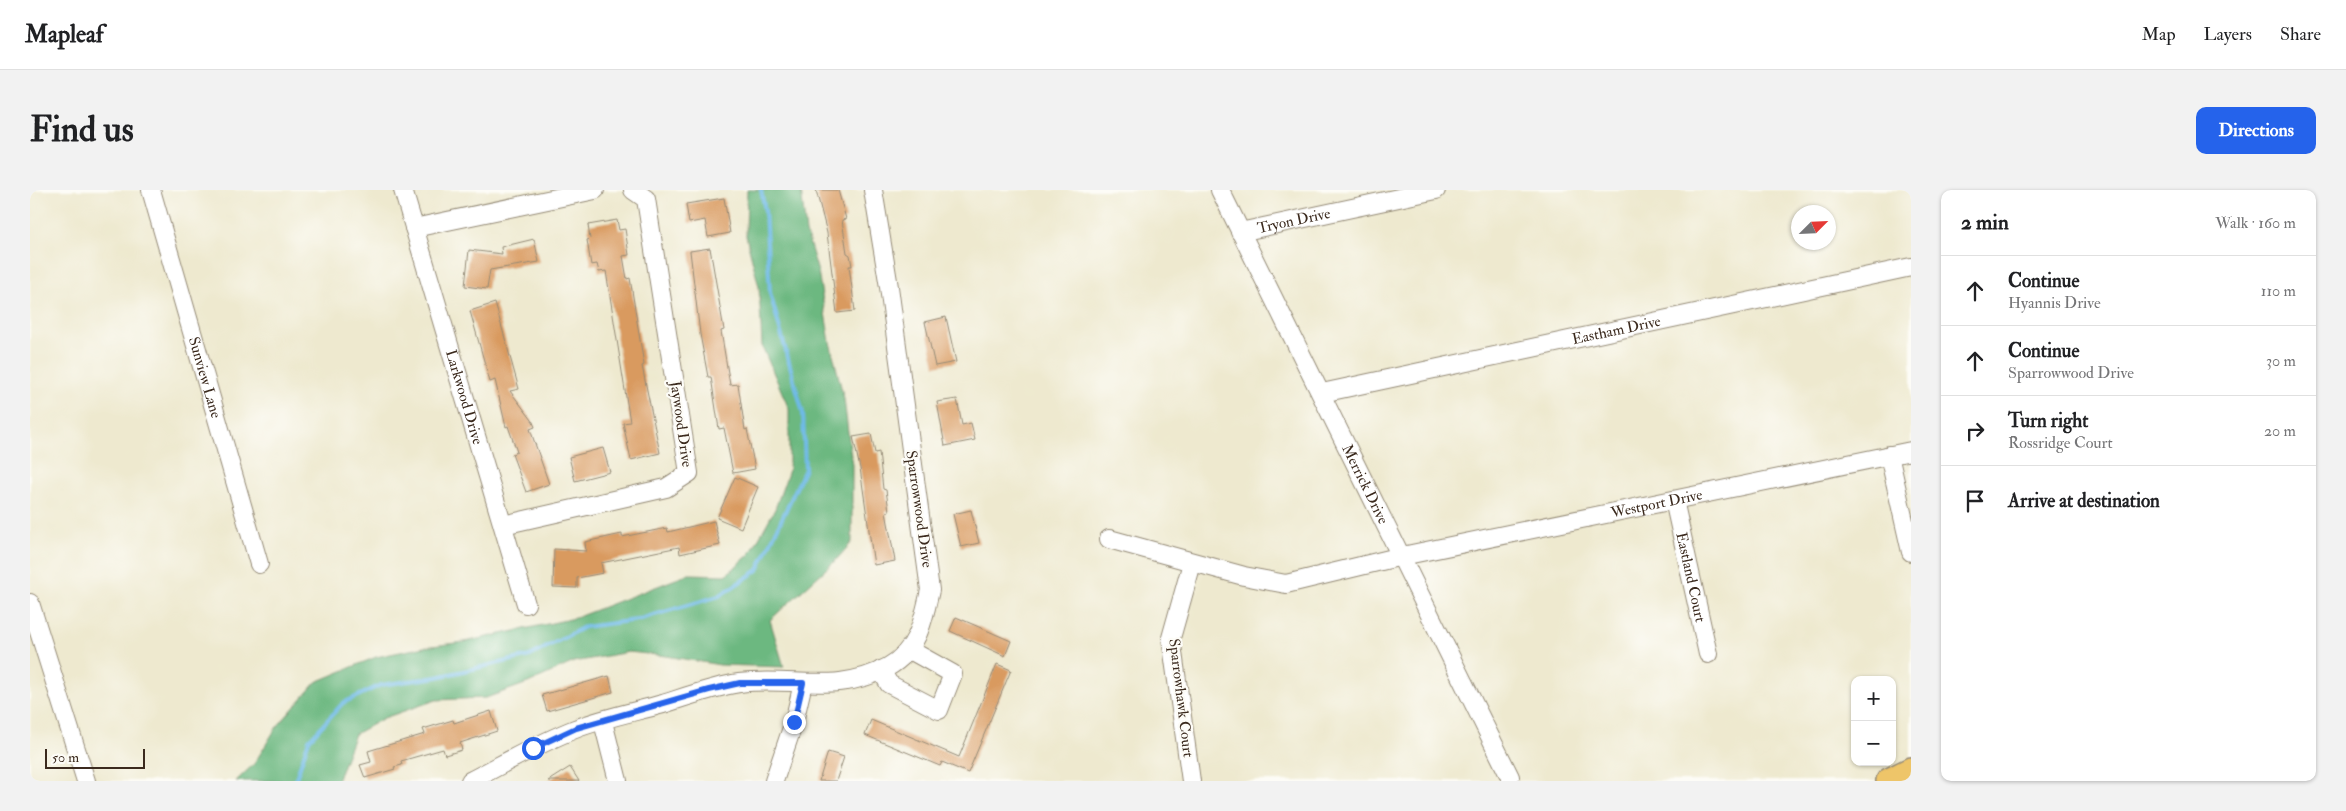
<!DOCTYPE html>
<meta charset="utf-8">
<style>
:root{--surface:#fff;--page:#f2f2f2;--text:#202124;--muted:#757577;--line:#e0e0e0;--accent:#2563eb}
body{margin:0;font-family:"IM FELL Double Pica",serif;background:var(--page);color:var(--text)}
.controls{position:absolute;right:15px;bottom:15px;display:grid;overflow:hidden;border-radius:10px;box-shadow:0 1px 4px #0004}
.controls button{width:45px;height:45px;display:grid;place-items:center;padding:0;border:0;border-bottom:1px solid var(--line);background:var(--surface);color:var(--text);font:25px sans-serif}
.compass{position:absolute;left:1761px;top:15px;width:45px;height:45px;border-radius:50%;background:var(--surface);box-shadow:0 1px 4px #0004;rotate:66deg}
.scale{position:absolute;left:15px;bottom:12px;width:100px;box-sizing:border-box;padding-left:5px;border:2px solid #3b2a1e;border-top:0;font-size:14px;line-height:18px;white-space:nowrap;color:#3b2a1e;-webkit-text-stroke:4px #fdfcf7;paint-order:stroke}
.stop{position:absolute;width:15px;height:15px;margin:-11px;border:4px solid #2563eb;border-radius:50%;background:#fff}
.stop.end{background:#2563eb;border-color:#fff;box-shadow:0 1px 5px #0008}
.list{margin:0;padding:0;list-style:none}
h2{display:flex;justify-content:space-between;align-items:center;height:65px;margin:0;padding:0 20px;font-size:21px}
h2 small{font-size:16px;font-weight:400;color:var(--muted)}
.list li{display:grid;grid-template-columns:32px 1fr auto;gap:15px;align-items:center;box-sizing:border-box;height:70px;padding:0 20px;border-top:1px solid var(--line)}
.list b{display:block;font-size:19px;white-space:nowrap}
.list p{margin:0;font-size:16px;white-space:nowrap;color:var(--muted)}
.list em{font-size:16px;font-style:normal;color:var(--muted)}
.icon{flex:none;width:28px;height:28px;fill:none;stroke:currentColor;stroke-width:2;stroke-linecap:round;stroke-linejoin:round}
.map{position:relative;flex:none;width:1881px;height:591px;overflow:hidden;border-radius:10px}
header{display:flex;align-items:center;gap:30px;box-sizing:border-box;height:70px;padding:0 25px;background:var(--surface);border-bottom:1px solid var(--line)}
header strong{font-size:24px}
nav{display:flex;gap:28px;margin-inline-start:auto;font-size:18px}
.intro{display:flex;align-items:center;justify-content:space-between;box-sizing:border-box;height:120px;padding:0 30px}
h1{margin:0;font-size:35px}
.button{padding:12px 22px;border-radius:10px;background:var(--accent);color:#fff;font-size:18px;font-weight:700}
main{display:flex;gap:30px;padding:0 30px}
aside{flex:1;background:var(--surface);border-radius:10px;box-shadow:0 1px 4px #0004}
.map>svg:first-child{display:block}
</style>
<header>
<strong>Mapleaf</strong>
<nav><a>Map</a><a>Layers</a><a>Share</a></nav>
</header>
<div class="intro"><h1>Find us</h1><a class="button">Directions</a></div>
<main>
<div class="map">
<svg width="1881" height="591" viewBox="0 0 1881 591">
<rect width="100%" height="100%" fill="#fdfcf7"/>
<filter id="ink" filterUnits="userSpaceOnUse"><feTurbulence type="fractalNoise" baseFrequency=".02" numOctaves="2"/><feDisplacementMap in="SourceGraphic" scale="10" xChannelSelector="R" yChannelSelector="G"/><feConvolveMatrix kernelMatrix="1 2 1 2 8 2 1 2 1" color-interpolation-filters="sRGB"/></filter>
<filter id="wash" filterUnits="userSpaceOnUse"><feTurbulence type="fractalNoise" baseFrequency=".0096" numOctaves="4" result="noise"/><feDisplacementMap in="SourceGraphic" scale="20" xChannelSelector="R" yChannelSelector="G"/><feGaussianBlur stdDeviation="1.12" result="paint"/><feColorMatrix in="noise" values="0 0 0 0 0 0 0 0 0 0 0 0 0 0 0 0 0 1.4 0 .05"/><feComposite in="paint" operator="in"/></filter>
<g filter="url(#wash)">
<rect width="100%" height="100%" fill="#eee9cf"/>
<path fill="#6cb880" stroke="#54714f" d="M717,0H771L776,42L788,82L800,152L814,209L822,275V352L807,369L740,430L754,477L690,475L636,466L599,462L544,472L498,493L456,508L406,510L354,528L325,544L307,591H206L224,574L246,538L286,492L346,467L394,457L434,452L545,428L659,384L696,385L720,364L745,319L759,280V219L732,156L729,97L716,46Z"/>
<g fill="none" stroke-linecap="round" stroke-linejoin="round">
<path stroke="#6ebae7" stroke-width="4" d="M265,591L279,550L313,513L351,495L407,487L500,466L554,437L607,430L689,406L728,380L775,279L773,223L740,103L735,21L731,0"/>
</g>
<g id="blocks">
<path fill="#d99a5e" d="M786,0H808L816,29L812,30L817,63L820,65L822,76H819L825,121L807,123L797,43Z
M694,8L700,43L678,47L675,30L659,33L656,14Z
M587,30L589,40L595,39L599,65L593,66L597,89L600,88L614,175L612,176L630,263L601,270L593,233L600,232L576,81L569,82L567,74L561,75L557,50L560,49L558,35Z
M504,49L509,72L460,80L457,99L435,96L439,60L472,64L471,57Z
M680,58L694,140L691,141L700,195L708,194L715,240L717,239L725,279L703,283L694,238L689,239L681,187H678L670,144L660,61Z
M465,113L489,199L480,201L502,230L505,237L500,239L519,294L496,302L482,264L487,262L478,236L476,237L465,190L460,192L440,121Z
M916,127L926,172L905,176L895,132Z
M927,209L932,235L941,233L945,250L915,256L907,212Z
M841,244L845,263L849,262L853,299L856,300L859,321L856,322L865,371L844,375L830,278L823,247Z
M573,258L580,282L545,291L539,267Z
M705,287L728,297L711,338L687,328Z
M941,320L949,353L931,357L923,324Z
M684,331L690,355L650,364L649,357L571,373L573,383L547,388V398L523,397L524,359L556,361L555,352L592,344V347L637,338L638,342Z
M926,427L981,451L975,466L920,441Z
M967,474L981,480L938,583L912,572L910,576L835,545L841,530L929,567Z
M579,486L583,502L517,521L512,505Z
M461,521L467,541L430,553L432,560L415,565L413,559L371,571L372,575L364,577L365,579L335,588L330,575L341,572L338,561L395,544L393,539L423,530L424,533Z
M798,562L814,567L806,591H789Z
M540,577L549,591H518Z"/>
</g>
</g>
<g filter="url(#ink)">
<use href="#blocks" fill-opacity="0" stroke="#948a76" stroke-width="1"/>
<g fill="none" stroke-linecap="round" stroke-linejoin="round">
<g stroke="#948a76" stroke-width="20">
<g id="minor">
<path id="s1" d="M121,0L229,374"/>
<path id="s2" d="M373,0L496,414"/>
<path id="s3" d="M1190,0L1480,587"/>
<path d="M384,38L565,0"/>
<path id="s4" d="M1210,42L1406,0"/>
<path id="s5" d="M1292,203L1881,77"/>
<path d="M1859,265L1881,362"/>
<path id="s6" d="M1644,310L1678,464"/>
<path d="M473,335L636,298L659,283L616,9L603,0"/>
<path id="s7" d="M1079,349L1214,386L1256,394L1372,366L1881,261"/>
<path d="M0,413L56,591"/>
<path d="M851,480L859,494L909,520L923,484L880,460"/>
<path d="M573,532L588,591"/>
<path d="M440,591C475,573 509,553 545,539C573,528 604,522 633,514C658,506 683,497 709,493C762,486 807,505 858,477C888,460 893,432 900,400L859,97L843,0"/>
<path d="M744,591L764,532L773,493"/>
<path d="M1161,591L1141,448L1162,373"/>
</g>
</g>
<g stroke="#948a76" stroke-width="28">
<path id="highway" d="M1859,591L1881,580"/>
</g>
<use href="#minor" stroke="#fff" stroke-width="18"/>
<use href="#highway" stroke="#eec569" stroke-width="25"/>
</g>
</g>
<g fill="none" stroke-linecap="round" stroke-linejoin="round" filter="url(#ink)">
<path stroke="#2563eb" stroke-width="6" d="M503,558L546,538L679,500L710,493H773L764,532"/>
</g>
<g text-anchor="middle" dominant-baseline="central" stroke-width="4.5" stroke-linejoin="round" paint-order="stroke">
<g font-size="15" fill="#3b2a1e" stroke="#fdfcf7">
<text stroke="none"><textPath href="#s4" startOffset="55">Tryon Drive</textPath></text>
<text stroke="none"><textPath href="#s5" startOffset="301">Eastham Drive</textPath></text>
<text stroke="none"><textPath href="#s1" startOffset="195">Sunview Lane</textPath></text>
<text stroke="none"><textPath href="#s2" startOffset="216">Larkwood Drive</textPath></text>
<text transform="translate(651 234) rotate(82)">Jaywood Drive</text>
<text stroke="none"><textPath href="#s3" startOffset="328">Merrick Drive</textPath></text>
<text stroke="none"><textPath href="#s7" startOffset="562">Westport Drive</textPath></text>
<text transform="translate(889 319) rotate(82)">Sparrowwood Drive</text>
<text stroke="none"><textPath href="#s6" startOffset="79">Eastland Court</textPath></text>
<text transform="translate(1151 508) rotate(83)">Sparrowhawk Court</text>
</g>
</g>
</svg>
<div class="controls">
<button>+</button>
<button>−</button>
</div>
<svg class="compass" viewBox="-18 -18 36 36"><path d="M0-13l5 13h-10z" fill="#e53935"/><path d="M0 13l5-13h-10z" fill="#757577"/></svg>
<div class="scale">50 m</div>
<div class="stop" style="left:503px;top:558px"></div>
<div class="stop end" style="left:764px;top:532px"></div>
</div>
<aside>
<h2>2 min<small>Walk · 160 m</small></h2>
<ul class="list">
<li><svg class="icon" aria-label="ahead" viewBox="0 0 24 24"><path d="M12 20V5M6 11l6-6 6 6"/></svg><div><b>Continue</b><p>Hyannis Drive</p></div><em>110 m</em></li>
<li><svg class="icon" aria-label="ahead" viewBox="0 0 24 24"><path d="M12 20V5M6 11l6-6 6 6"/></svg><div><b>Continue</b><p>Sparrowwood Drive</p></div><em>30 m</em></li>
<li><svg class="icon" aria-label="right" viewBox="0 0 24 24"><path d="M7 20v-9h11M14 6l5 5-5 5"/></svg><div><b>Turn right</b><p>Rossridge Court</p></div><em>20 m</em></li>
<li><svg class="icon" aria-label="arrive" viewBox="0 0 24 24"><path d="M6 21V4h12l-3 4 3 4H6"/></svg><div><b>Arrive at destination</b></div></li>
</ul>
</aside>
</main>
